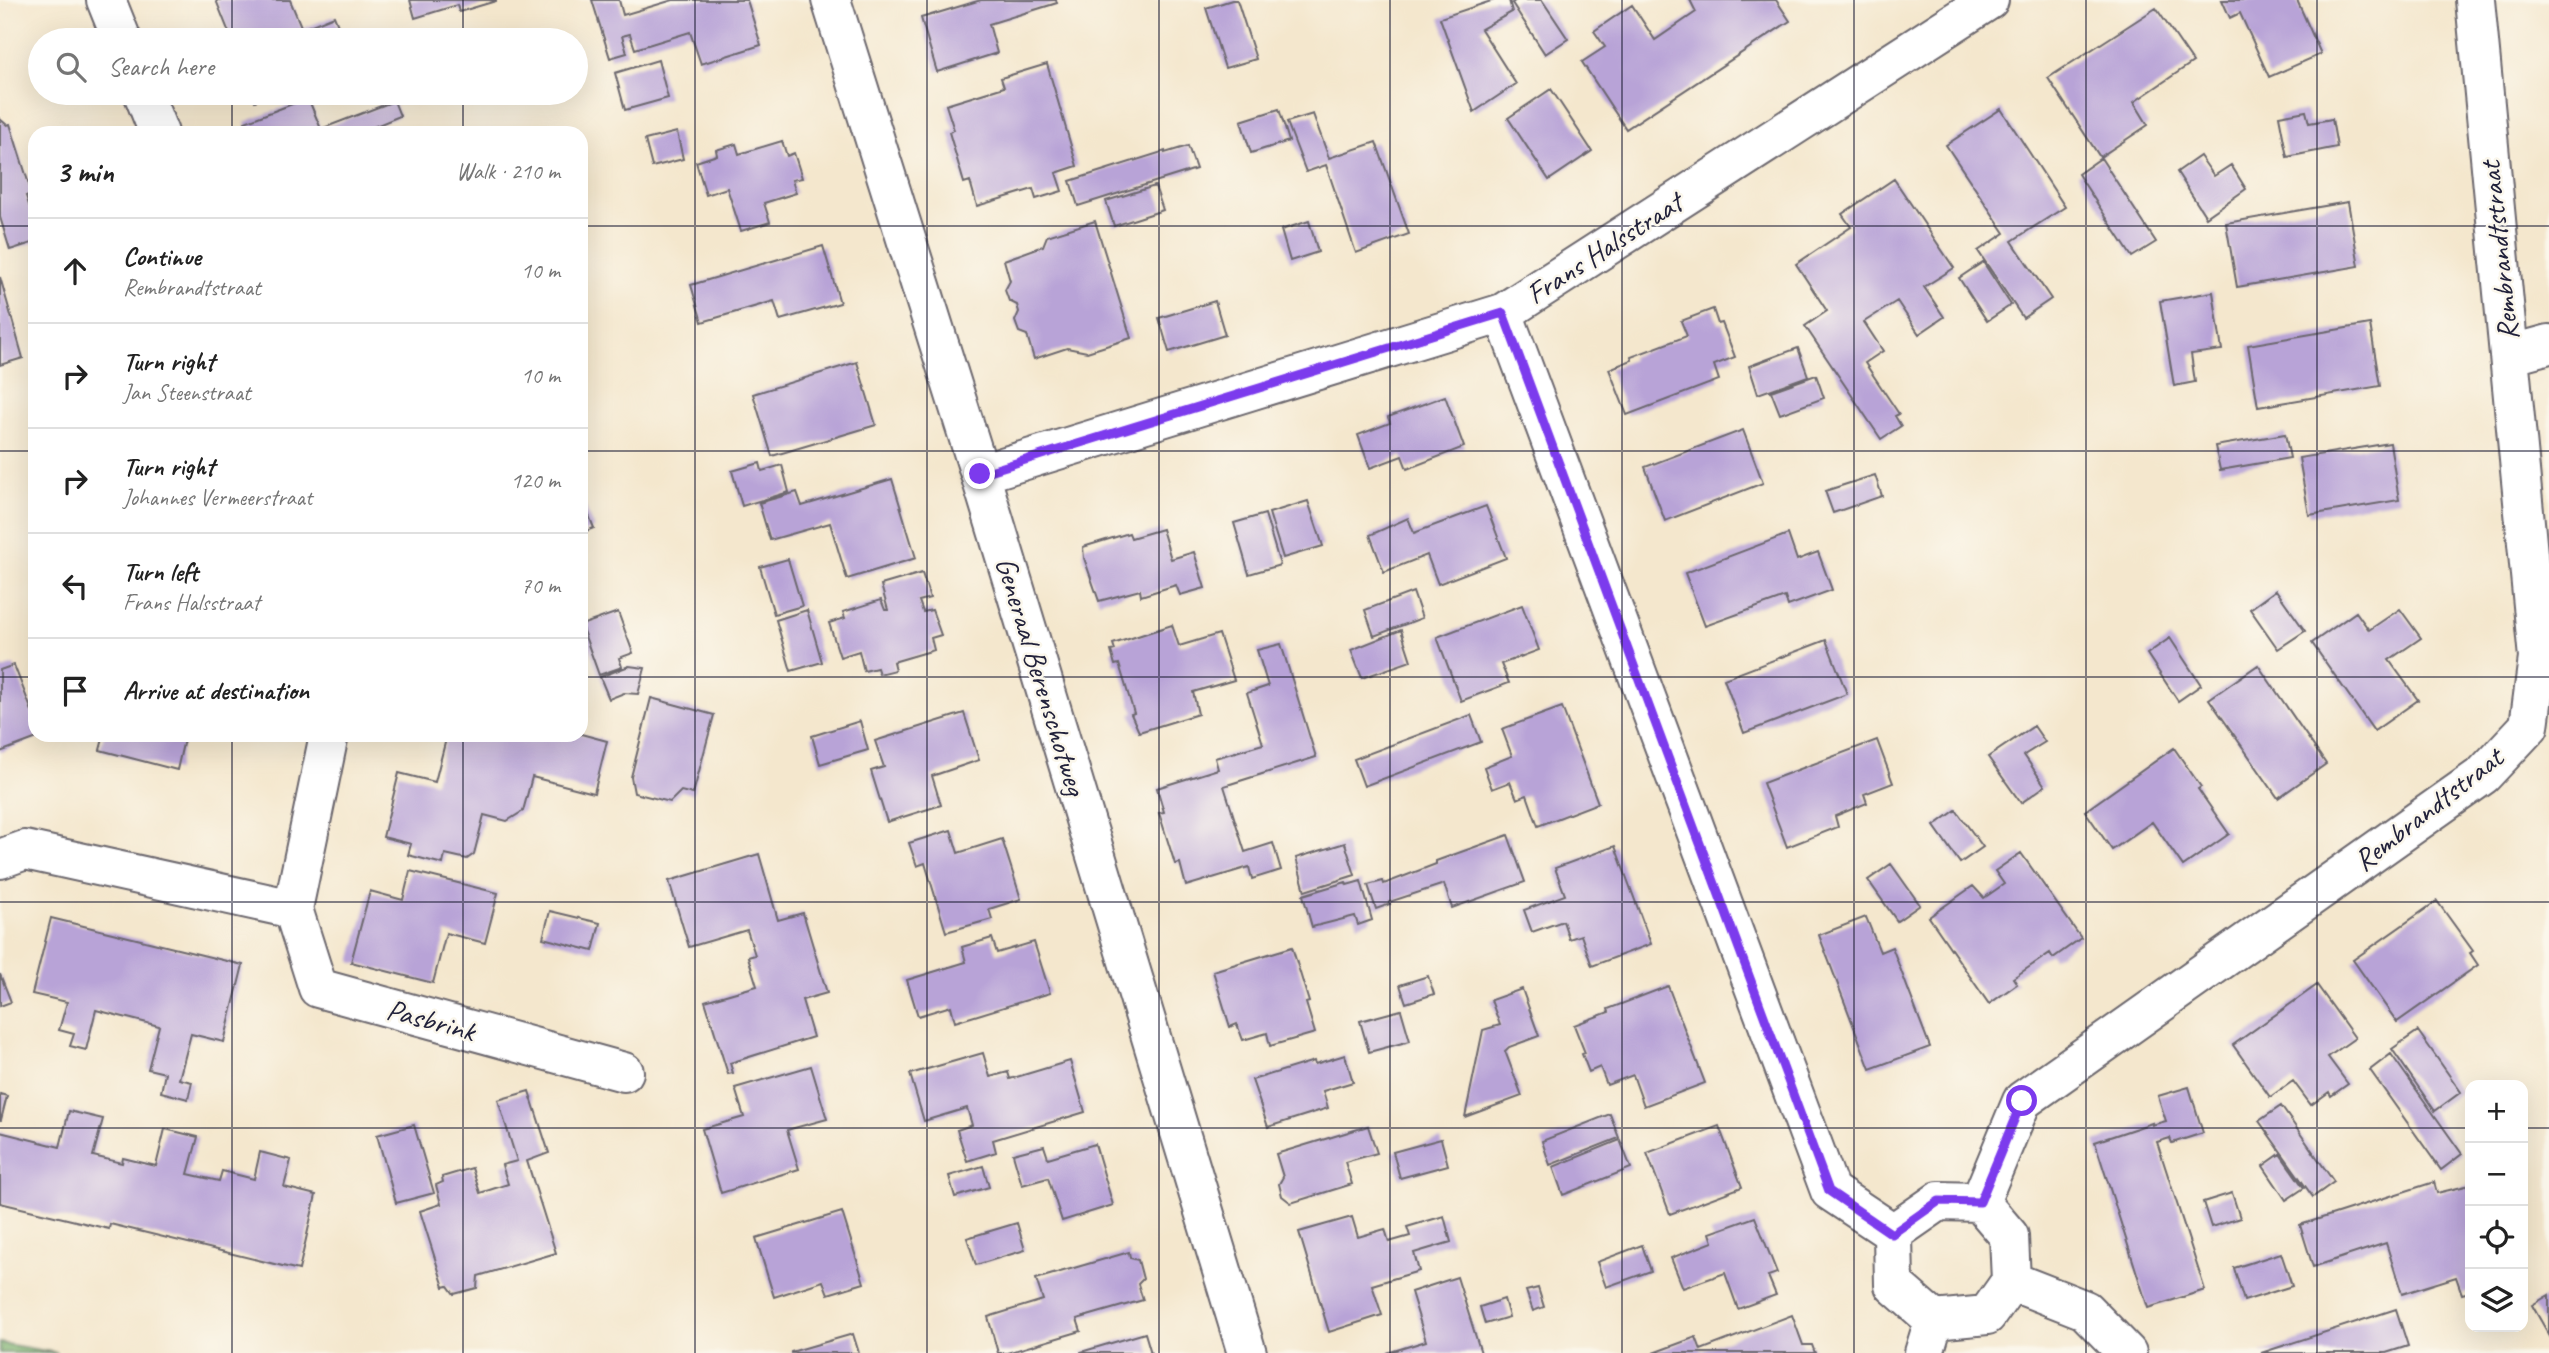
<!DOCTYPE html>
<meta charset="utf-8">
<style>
:root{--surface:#fff;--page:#f2f2f2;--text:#222;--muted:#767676;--line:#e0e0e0}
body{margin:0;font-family:Caveat,sans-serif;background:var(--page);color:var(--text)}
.controls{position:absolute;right:21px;bottom:21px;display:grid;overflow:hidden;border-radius:14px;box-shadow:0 7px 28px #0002}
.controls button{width:63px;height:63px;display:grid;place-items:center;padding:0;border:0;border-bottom:2px solid var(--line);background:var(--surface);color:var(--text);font:35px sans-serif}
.stop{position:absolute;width:21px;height:21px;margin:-16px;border:5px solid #7c3aed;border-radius:50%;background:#fff}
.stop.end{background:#7c3aed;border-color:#fff;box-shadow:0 2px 7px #0008}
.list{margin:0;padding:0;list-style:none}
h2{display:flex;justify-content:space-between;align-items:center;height:91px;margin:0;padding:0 28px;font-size:30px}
h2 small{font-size:23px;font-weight:400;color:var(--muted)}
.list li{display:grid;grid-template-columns:46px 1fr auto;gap:21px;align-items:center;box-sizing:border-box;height:105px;padding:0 28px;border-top:2px solid var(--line)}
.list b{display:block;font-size:26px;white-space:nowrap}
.list p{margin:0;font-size:23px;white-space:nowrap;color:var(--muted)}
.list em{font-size:23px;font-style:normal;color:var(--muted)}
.icon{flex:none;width:38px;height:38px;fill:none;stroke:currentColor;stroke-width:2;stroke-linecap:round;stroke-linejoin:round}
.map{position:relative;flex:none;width:2549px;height:1353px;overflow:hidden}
.search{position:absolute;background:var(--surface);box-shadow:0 7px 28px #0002;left:28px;top:28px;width:560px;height:77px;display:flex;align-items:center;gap:18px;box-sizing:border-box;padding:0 24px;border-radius:38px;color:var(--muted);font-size:26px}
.panel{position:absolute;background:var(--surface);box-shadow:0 7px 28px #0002;left:28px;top:126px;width:560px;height:616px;border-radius:21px}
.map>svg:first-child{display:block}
</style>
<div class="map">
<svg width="2549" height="1353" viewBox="0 0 2549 1353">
<rect width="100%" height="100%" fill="#fbf7ec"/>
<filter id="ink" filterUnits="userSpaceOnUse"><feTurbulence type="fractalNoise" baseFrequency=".0143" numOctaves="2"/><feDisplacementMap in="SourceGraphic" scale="14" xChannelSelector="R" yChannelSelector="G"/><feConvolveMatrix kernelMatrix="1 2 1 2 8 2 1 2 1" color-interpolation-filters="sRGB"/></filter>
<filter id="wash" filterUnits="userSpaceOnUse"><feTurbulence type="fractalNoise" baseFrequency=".00686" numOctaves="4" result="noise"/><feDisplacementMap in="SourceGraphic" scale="28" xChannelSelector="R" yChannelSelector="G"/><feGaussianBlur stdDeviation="1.57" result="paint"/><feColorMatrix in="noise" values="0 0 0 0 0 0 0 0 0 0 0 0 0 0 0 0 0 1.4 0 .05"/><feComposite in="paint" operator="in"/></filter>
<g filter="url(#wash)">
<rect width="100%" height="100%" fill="#f4e7cd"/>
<path fill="#78ae6a" stroke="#4d6852" stroke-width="2" d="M0,1343L57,1353H58H0Z"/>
<g id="blocks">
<path fill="#b8a3d7" d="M216,0H290L302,29L334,16L341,33L321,40H232Z
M410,0H496V1L459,12L457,5L415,18Z
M592,0H619L623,15L673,0H747L761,45L701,64L690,32L635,49L630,34L622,36L627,53L610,58Z
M981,0H1056L1057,3L989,24L997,53L937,72L921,18Z
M1232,0H1237L1256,59L1225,68L1206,8Z
M1494,0H1509L1512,12L1481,29L1516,84L1474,112L1440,18Z
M1516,0H1542L1568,39L1545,54L1512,3Z
M1690,0H1776L1790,21L1626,129L1582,62L1605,47L1594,31L1632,5L1655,40L1696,12Z
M2222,0H2297L2321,54L2269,77L2240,13L2230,18Z
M2156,8L2193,62L2134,102L2148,125L2100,157L2048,78Z
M658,60L668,98L625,110L615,73Z
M1047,64L1077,166L1056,173L1062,191L1036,199L1033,189L977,206L970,181L964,183L949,132L954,130L946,105L1004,87L1001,78Z
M1551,89L1592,151L1549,180L1508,118Z
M252,93H275L255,101Z
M308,98L321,129L394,101L400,116L361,132L362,133H249L245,122Z
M1279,109L1289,141L1251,153L1241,121Z
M2001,109L2065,207L2012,241L2051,299L2023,318L1978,251L2005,233L1946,145Z
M2306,111L2309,123L2332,119L2337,147L2287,157L2279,116Z
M1313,114L1329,158L1376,142L1409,234L1356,253L1326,165L1306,172L1287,122Z
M0,119L7,125L10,124L32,194L26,196L32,214H35V242L10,250L0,217Z
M677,132L683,159L652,167L645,140Z
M782,141L787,156L794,153L802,178L792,180L796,193L764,203L770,222L741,231L727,188L706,195L696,162L717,155L716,150L736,144L739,154Z
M1188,146L1196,169L1078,206L1070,181L1165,151V153Z
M2200,156L2214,176L2231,165L2246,189L2206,217L2177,172Z
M2101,158L2156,242L2132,257L2078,174Z
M1894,179L1954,268L1924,287L1944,317L1919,334L1897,301L1864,322L1883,351L1865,363L1899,414L1895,416L1901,426L1881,439L1805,326L1827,311L1796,264L1851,227L1842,214Z
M1155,186L1163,210L1114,226L1106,201Z
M2348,202L2359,266L2237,287L2226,223Z
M1095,221L1131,338L1087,352L1067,348L1034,359L1027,335L1019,332L1015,321L1019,312L1017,305L1009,301L1005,290L1010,281L1004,260L1043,246L1047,236Z
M1309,221L1318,252L1290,261L1281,230Z
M823,246L840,303L780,320L774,301L702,322L691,285Z
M1983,262L2011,305L1987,321L1959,278Z
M0,277L23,358L0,365Z
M2213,292L2222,350L2191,354L2195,382L2174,386L2160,301Z
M1215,301L1225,335L1169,352L1159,318Z
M1713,309L1718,324L1722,323L1735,357L1714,365L1719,380L1627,415L1609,369L1632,360L1631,357L1687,336L1681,321Z
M2370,324L2380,386L2258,407L2248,345Z
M1798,348L1808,376L1758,394L1749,366Z
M857,362L876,425L772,456L753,394Z
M1816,375L1824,398L1780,414L1771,391Z
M1445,396L1464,447L1407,469L1402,456L1370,468L1358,435L1390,423L1388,417Z
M1743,430L1763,483L1665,521L1645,467Z
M2285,434L2290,458L2220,470L2215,446Z
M2390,443L2399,500L2309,515L2299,458Z
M760,463L762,471L782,465L789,492L742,506L732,471Z
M1875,475L1882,496L1833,513L1825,491Z
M892,479L916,558L847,579L830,523L770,540L759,503L797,492L802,506Z
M581,496L594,528L581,533Z
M1308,501L1323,546L1283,558L1269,513Z
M1486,506L1506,558L1438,584L1427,555L1384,572L1370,535L1408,518L1414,533Z
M1265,514L1280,565L1249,574L1234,523Z
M1162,529L1171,559L1194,552L1205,588L1180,595L1176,585L1141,596L1140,590L1099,601L1084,558L1083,547L1129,533L1131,538Z
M1788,534L1797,560L1818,552L1832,590L1788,606L1785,597L1705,626L1685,573Z
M788,559L802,606L774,614L760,567Z
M922,573L930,598L919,601L923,612L932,610L941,635L931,638L934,650L893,662L895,670L879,674L877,668L864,671L859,651L840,657L829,623L845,618L843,612L881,600L885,610H888L881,585Z
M2276,590L2305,631L2278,649L2250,609Z
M1413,592L1422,618L1374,636L1365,610Z
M1522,605L1539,650L1501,664L1509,683L1461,701L1437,637Z
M2400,609L2421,638L2389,660L2418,700L2374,731L2312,643L2356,612L2369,630Z
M807,610L822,662L791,671L776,620Z
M618,612L633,653L619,658L622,667L599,675L581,625Z
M1172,625L1179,646L1219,634L1234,680L1193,692L1198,714L1139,732L1131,714L1134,713L1119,664L1115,665L1111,651L1115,650L1113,644Z
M1401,630L1411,661L1362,678L1351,650Z
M2170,638L2201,685L2178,701L2147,654Z
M1826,640L1847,694L1744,733L1724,679Z
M1281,644L1316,757L1224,786L1245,852L1273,843L1281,870L1252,879L1249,867L1186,886L1180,863L1175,864L1159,813L1164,812L1157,788L1218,769L1215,758L1263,744L1247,693L1268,686L1257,650Z
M14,665L35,719V735H45L0,752V670Z
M2258,665L2326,764L2278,798L2209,699Z
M629,666L645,668L638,694L624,693L609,699L600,677Z
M651,698L714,715L693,794L681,791L670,802L634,793L631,777Z
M1562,707L1598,803L1538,826L1527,795L1517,799L1510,782L1492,789L1484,767L1512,756L1502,729Z
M964,713L979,760L932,776L941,805L887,822L871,771L884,767L875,741Z
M1471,715L1481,742L1364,786L1354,759Z
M860,721L868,750L820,764L812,736Z
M2034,726L2045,742L2024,755L2045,786L2021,803L1988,757Z
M581,734L607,741L594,793L532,777L523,811L507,821L484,815L474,854L467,859L445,854L443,864L408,855L411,844L383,837L399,773L435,782L447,735Z
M104,735H185L177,770L100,750Z
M1877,740L1893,783L1864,794L1867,803L1835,816L1838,827L1787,847L1763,783Z
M2174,748L2201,787L2198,789L2229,834L2183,866L2152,822L2112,850L2085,811Z
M1956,810L1983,847L1960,863L1934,826Z
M951,830L958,853L1002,839L1021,899L989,909L992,919L946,932L925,863L917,866L909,843Z
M1508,835L1525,882L1452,908L1444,884L1389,902L1390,904L1376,909L1368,885L1383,881L1384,884L1436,864V861Z
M1345,843L1355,875L1305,891L1296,858Z
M1615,846L1651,944L1592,966L1581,935L1569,939L1563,921L1532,932L1524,910L1565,895L1555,868Z
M2021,853L2081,938L2053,958L2050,953L2013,978L2017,984L1989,1004L1929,917L1973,886L1984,898L2004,884L1995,871Z
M759,854L778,920L803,913L827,993L802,1000L813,1037L730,1063L733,1073L728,1074L705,1001L757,986L748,957L755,955L747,930L689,947L669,881Z
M1891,864L1920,905L1897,921L1868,880Z
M410,871L498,893L485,943L446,933L433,983L351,962L370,891L403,900Z
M1361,881L1372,920L1358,925L1355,916L1312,927L1303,895L1346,882L1347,885Z
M2437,901L2473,951L2470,953L2478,965L2397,1022L2353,960Z
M550,911L600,923L593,951L543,938Z
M1866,917L1880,952L1892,947L1930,1047L1870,1069L1819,935Z
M51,918L243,965L224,1042L191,1034L179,1079L192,1082L188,1099L161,1092L165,1073L148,1069L159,1026L96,1010L86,1050L70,1046L74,1034L59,1030L67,1002L32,994Z
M992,938L997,953L1034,942L1050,993L955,1022L951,1006L918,1016L907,980L966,962L962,947Z
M1292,947L1309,1002L1306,1003L1315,1033L1270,1046L1267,1033L1243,1040L1237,1024L1230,1027L1213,971Z
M0,974L11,1002L0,1006Z
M1428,976L1434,994L1406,1003L1400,985Z
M2317,985L2355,1038L2328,1057L2348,1084L2331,1096L2329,1092L2311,1105L2293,1081L2270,1097L2233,1045Z
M1668,986L1705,1083L1644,1106L1633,1075L1607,1085L1600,1067L1589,1072L1582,1054L1585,1053L1574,1025L1609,1012L1608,1009Z
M1522,989L1539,1036L1509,1047L1505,1051L1522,1096L1465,1117L1483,1030L1500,1025L1491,1000Z
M1401,1010L1410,1041L1369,1052L1360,1021Z
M2418,1031L2461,1092L2435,1111L2392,1049Z
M983,1053L990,1077L1008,1072L1010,1079L1070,1061L1085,1112L993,1140L996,1152L967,1161L957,1130L972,1125L967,1108L924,1121L910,1074Z
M2391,1054L2462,1154L2441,1170L2370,1070Z
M1345,1055L1353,1082L1323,1091L1328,1108L1268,1127L1252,1080L1314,1061L1315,1064Z
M811,1066L827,1119L787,1130L799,1169L721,1193L702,1129L744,1117L735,1088Z
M2189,1087L2203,1133L2172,1143L2170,1138L2157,1142L2205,1290L2148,1308L2095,1142L2152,1123V1125L2166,1121L2158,1096Z
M529,1091L549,1153L527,1161L556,1253L478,1276L477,1288L454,1294L448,1286L444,1287L420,1211L441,1204L436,1185L443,1182L442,1177L472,1168L480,1193L508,1184L502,1165L517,1161L498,1100Z
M0,1094L7,1096L1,1120H0Z
M2281,1106L2334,1182L2313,1197L2259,1121Z
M69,1111L103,1119L93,1156L122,1163L123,1158L156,1166L165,1129L198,1137L188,1174L219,1181L222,1171L254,1179L260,1152L291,1160L284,1187L316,1195L299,1270L110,1224L109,1229L0,1203V1132L60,1147Z
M1610,1114L1619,1138L1550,1165L1542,1141Z
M414,1125L434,1193L396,1203L377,1135Z
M1368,1126L1377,1153L1345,1162L1352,1184L1291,1203L1282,1196L1279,1184L1283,1177L1276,1154Z
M1719,1126L1742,1187L1670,1214L1647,1153Z
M1441,1139L1448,1165L1400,1178L1393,1152Z
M1620,1140L1631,1168L1563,1195L1553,1167Z
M1095,1144L1113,1205L1062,1221L1048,1178L1022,1185L1013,1154L1044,1146L1048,1158Z
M2280,1154L2304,1188L2286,1200L2263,1166Z
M983,1166L989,1187L955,1197L949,1176Z
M2434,1182L2437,1193L2470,1185V1292L2462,1294L2456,1277L2402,1294L2386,1243L2313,1267L2300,1225Z
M2232,1193L2240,1218L2211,1227L2203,1202Z
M842,1212L864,1283L828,1294L823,1281L774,1297L756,1238Z
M1444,1216L1451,1242L1414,1253L1419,1271L1372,1285L1382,1315L1329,1332L1299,1232L1352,1217L1358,1237L1385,1229L1389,1242L1410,1236L1407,1227Z
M1755,1217L1777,1273L1768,1276L1776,1295L1738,1309L1725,1273L1683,1288L1671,1258L1713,1242L1710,1233Z
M1017,1223L1025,1250L976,1265L967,1238Z
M1642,1245L1651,1271L1606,1287L1597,1262Z
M1129,1252L1130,1258L1138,1260L1143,1279L1138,1284L1143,1300L1077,1319L1081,1331L1007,1353H998L988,1317L1043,1300L1036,1279Z
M2281,1253L2292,1286L2244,1301L2234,1268Z
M1457,1277L1481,1353H1387L1426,1341L1411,1292Z
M1538,1288L1544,1307L1533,1311L1526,1291Z
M2549,1295V1335L2532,1305Z
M1504,1299L1509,1317L1485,1324L1480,1307Z
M2396,1309L2408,1346L2386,1353H2261Z
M1792,1315L1803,1345H1812L1815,1353H1653L1696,1337L1701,1350Z
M1145,1333L1151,1353H1081V1352Z
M853,1334L859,1353H791V1352Z"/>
</g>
</g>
<g filter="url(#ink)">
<use href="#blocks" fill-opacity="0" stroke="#6c676e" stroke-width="2"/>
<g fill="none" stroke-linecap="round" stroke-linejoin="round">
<g stroke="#6c676e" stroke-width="42">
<path id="minor" d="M106,0L122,40
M831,0L980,474L1247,1353
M143,93L159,133
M1503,313L1830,1191L1893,1233L1894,1285L1934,1320
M2509,355L2549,344
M980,474L1503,313L1989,0
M329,735L293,909L318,988L624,1072
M0,859L25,850L293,909
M1980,1202L2022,1101L2483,775L2529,726L2538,658L2475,0
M1893,1233L1939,1201L1980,1202L2009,1236L2011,1281L1987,1315L1934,1320L1924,1353
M2011,1281L2085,1310L2127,1353"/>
</g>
<use href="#minor" stroke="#fff" stroke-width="38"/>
</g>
</g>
<g fill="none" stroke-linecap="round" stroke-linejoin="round" filter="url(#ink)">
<path stroke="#7c3aed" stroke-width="9" d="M980,474L1503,313L1829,1191L1892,1234L1939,1201L1980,1202L2022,1101"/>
</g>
<path fill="none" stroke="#22223b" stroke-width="2" stroke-opacity="0.55" d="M232,0V40M463,0V40M695,0V1353M927,0V1353M1159,0V1353M1390,0V1353M1622,0V1353M1854,0V1353M2086,0V1353M2317,0V1353M232,93V133M463,93V133M0,226H35M581,226H2549M0,451H35M581,451H2549M0,677H35M581,677H2549M232,735V1353M463,735V1353M0,902H2549M0,1128H2470M2523,1128H2549"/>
<g text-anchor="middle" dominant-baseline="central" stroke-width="5" stroke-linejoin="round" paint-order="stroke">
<g font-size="30" fill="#22223b" stroke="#fbf7ec">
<text transform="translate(1604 248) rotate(-33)">Frans Halsstraat</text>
<text transform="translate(2499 251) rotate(-96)">Rembrandtstraat</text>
<text transform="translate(1041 676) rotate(73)">Generaal Berenschotweg</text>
<text transform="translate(2428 809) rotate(-38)">Rembrandtstraat</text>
<text transform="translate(431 1020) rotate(15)">Pasbrink</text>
</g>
</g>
</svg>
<div class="controls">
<button>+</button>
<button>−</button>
<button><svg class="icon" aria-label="locate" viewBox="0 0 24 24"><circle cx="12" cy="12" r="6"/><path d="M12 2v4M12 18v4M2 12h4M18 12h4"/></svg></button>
<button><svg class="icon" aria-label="layers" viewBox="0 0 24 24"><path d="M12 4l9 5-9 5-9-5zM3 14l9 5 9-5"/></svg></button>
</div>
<div class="stop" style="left:2022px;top:1101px"></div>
<div class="stop end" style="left:980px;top:474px"></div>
<div class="search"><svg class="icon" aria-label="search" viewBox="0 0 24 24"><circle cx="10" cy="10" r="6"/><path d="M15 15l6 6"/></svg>Search here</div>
<section class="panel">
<h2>3 min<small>Walk · 210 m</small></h2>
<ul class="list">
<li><svg class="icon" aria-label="ahead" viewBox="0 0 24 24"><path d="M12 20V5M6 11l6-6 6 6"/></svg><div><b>Continue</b><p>Rembrandtstraat</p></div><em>10 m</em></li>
<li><svg class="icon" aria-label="right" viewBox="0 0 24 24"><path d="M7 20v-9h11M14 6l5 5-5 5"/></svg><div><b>Turn right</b><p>Jan Steenstraat</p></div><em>10 m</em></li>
<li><svg class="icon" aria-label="right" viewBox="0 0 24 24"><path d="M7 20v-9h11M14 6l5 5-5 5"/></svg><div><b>Turn right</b><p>Johannes Vermeerstraat</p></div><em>120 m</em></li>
<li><svg class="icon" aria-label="left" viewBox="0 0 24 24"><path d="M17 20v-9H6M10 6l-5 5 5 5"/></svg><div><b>Turn left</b><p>Frans Halsstraat</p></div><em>70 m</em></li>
<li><svg class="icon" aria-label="arrive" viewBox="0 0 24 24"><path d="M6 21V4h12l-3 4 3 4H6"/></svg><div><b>Arrive at destination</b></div></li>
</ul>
</section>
</div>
